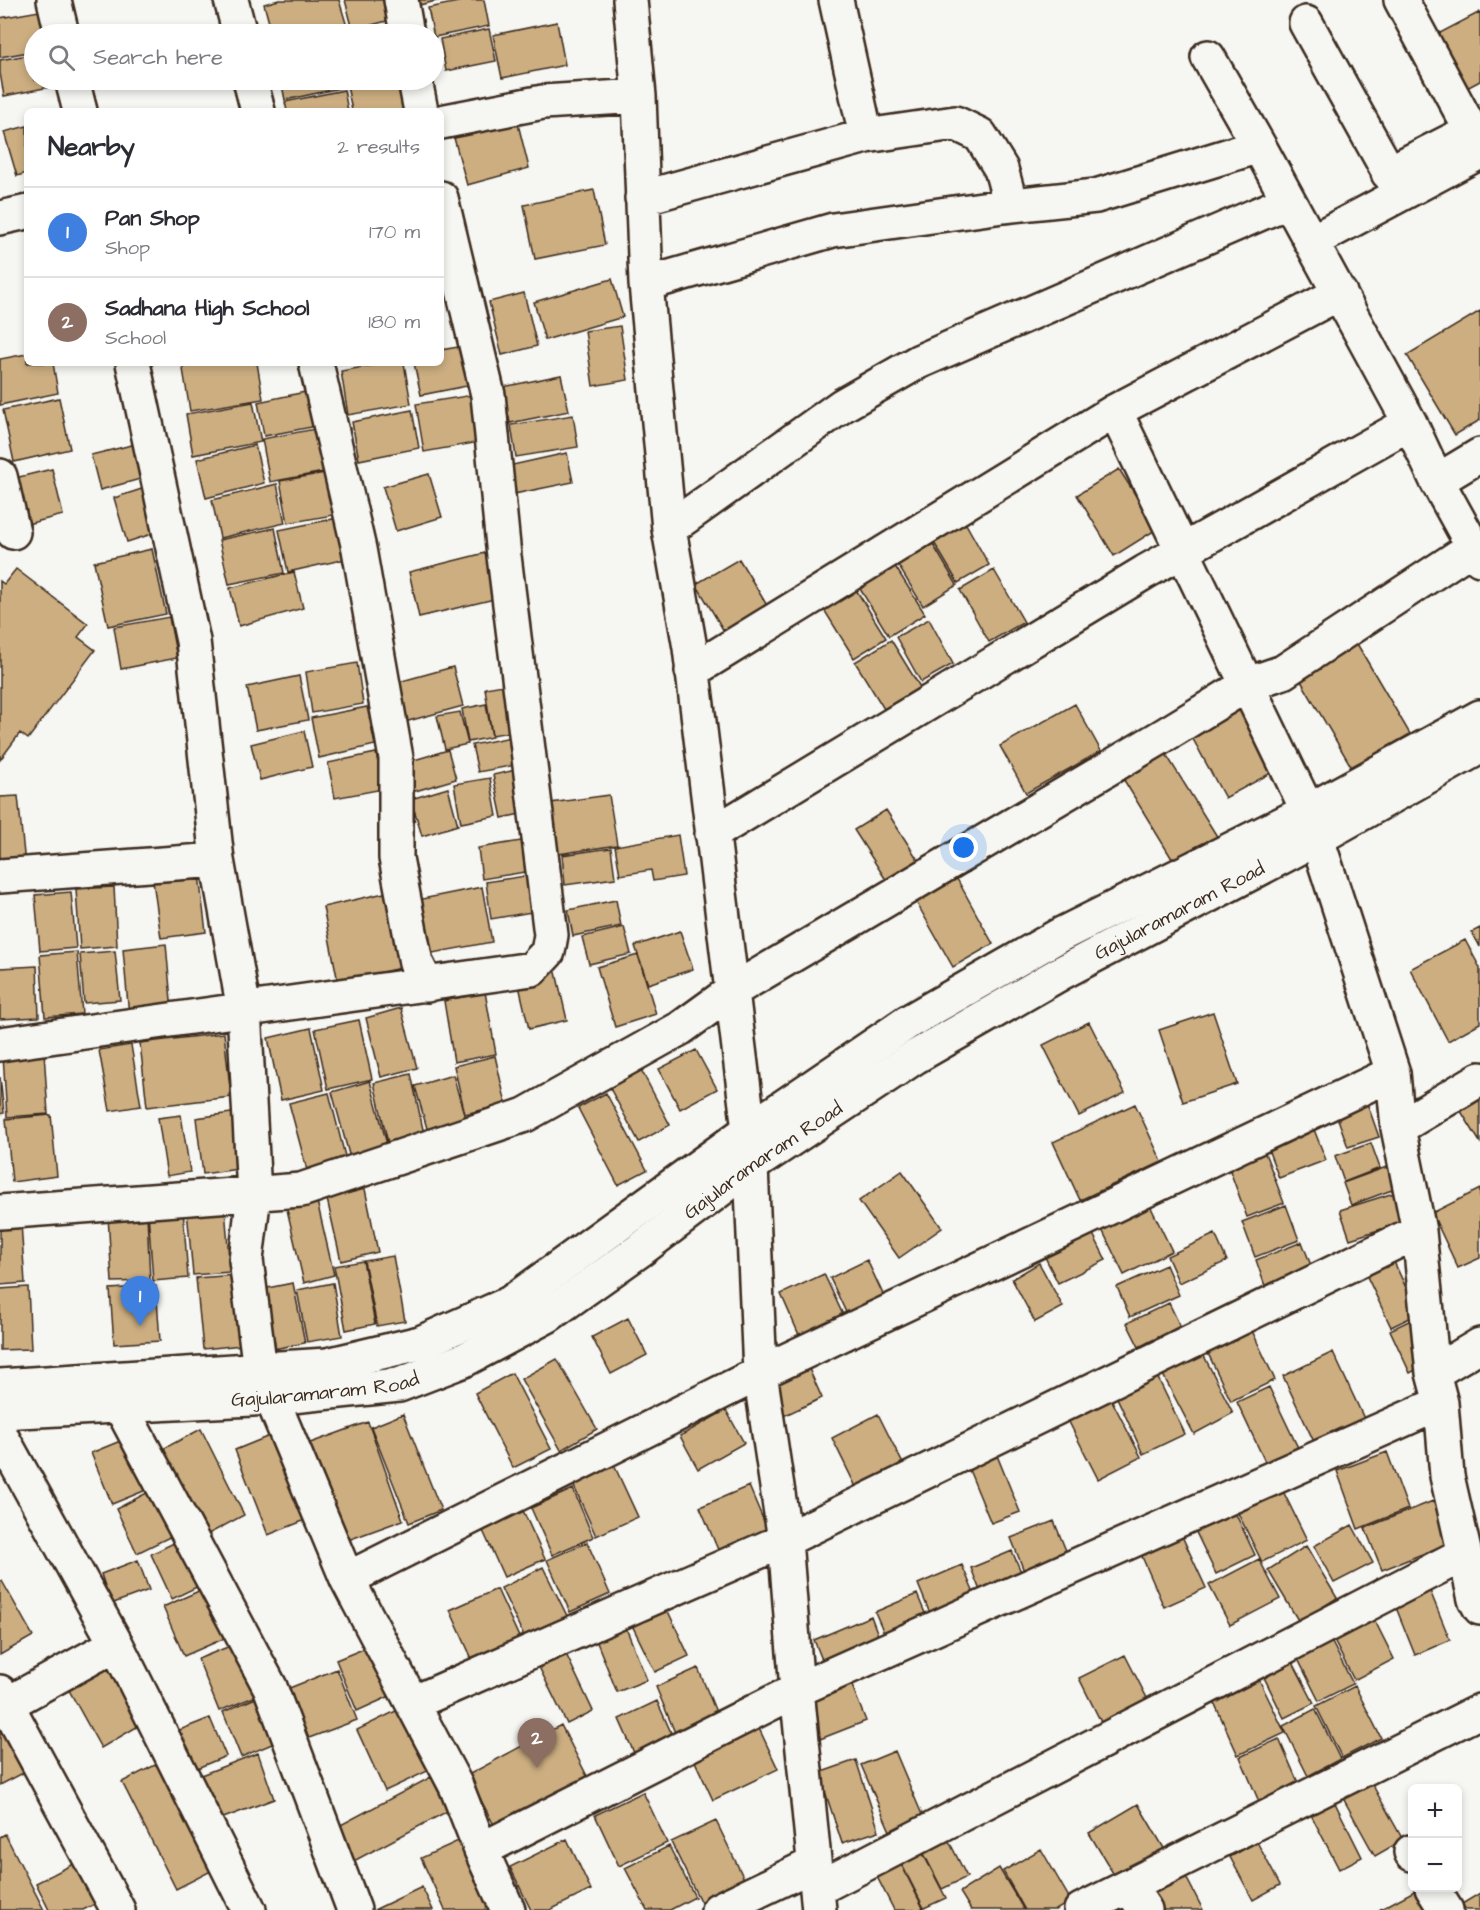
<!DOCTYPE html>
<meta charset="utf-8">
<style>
:root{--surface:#fff;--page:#f2f2f3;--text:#2b2b33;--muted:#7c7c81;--line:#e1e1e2;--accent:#0b8043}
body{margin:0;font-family:"Architects Daughter",sans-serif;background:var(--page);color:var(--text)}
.controls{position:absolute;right:18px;bottom:18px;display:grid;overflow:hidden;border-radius:9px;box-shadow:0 3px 9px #0003}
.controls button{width:54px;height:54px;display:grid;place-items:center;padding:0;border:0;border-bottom:2px solid var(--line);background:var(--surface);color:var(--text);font:30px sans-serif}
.you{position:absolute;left:964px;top:848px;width:21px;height:21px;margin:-15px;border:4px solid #fff;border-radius:50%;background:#1a73e8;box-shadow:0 0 0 9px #1a73e833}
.badge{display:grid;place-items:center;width:39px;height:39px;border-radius:50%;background:var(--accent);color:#fff;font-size:20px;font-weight:700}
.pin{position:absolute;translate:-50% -50px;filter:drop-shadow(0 2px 3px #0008)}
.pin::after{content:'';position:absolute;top:32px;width:21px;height:18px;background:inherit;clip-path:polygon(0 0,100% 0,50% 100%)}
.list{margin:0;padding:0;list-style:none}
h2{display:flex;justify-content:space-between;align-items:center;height:78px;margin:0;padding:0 24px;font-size:26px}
h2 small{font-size:20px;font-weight:400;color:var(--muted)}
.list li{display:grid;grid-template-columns:39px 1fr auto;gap:18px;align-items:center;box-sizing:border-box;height:90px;padding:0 24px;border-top:2px solid var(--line)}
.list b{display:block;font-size:22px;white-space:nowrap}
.list p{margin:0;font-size:20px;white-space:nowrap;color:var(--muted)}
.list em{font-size:20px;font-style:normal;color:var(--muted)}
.icon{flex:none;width:33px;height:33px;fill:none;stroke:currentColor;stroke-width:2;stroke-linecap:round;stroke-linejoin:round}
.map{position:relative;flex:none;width:1480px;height:1910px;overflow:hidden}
.search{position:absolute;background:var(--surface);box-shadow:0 3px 9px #0003;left:24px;top:24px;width:420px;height:66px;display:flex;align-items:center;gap:15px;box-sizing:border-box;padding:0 21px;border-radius:33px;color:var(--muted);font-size:22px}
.panel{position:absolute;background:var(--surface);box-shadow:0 3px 9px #0003;left:24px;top:108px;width:420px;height:258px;border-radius:9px}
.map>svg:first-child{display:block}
</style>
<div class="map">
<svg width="1480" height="1910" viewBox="0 0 1480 1910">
<rect width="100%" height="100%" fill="#f6f6f2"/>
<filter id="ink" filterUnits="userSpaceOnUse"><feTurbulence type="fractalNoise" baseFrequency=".0167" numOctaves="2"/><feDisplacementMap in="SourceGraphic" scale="12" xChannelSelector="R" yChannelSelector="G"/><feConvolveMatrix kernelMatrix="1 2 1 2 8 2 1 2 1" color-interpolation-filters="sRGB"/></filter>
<g filter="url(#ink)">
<path fill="#ccae81" stroke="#3b2a1e" stroke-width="1.5" d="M279,0H339L348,30L332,34H272L264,4Z
M345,0H393L398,18L353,30Z
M418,0H441L419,5Z
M468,0H484L489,26L434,37L428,8Z
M39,11L43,34H34V51L0,57V18Z
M1480,12V81L1467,88L1438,34Z
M557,22L565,65L502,78L493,35Z
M399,24L401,34H352Z
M489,29L496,61L446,71L440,39Z
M34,54V80H54L55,86L4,96L0,73V60Z
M281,80H344L345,87L285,100Z
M346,80H409L414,109L401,111H352Z
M344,90L348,111H287L285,102Z
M517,120L529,168L467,185L454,138Z
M27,126V173L17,176L4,132Z
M594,190L605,245L535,259L524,205Z
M612,279L623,317L545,340L534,302Z
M524,293L537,346L502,355L489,302Z
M1480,311V420L1455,435L1407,355Z
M620,326L628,380L593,386L585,331Z
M470,345L477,384L421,395L414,363H441V350Z
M27,354V363H53L58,393L0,405V359Z
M182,363H257L263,399L190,411Z
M386,363H404L411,404L348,415L341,371Z
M561,375L569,411L510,423L503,387Z
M310,391L317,426L264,436L258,402Z
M473,395L480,442L424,452L416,404Z
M59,398L70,449L14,462L3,410Z
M253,402L261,442L193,455L186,414Z
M412,410L419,448L359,460L352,422Z
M573,415L578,447L516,457L511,425Z
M320,428L329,471L270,482L262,439Z
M136,444L144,478L100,490L91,455Z
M255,445L264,483L206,498L197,459Z
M567,453L573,482L514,494L508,466Z
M52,469L63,515L27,524L15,478Z
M1119,469L1157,529L1114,556L1077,495Z
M325,473L333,515L288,523L280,481Z
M429,474L442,517L396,531L383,487Z
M277,484L285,523L220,538L212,500Z
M148,487L161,531L127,542L114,498Z
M961,515L989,565L958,583L929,534Z
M338,518L346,559L288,572L279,530Z
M275,528L284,573L229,584L219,540Z
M928,536L957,585L923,606L893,557Z
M152,549L166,614L108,626L94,562Z
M497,550L507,596L419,617L409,572Z
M739,559L771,612L728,638L696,584Z
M893,563L925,614L889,636L857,584Z
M16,569L88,624L78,637L95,650L28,739L20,733L0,760V581L4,584Z
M994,570L1024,622L989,642L960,590Z
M294,572L303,608L239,626L230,588Z
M855,588L886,638L854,658L823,608Z
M169,617L177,658L121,669L114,627Z
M929,619L953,664L921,682L896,637Z
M891,640L920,687L884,709L855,662Z
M1356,642L1410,734L1352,768L1298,676Z
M357,663L363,704L312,713L306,672Z
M453,667L463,706L401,723L391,684Z
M299,676L308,720L256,730L247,687Z
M515,683L522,730L492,735L485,688Z
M1242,698L1280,768L1225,798L1187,728Z
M486,704L492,737L468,742L462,709Z
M1075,704L1101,751L1026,793L1000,746Z
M367,707L375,745L319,758L311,718Z
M460,712L468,744L445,749L437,716Z
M304,731L312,767L260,780L251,744Z
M521,735L526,763L478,772L472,745Z
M1161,746L1223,846L1180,872L1119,772Z
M448,750L456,779L412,792L404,763Z
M376,753L383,789L335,798L328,763Z
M525,768L534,811L502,818L493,775Z
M490,778L497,816L461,823L454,784Z
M448,788L458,825L422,836L411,799Z
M609,795L617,845L558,854L551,803Z
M18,796L25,864L0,867V797Z
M886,810L920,863L888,883L854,830Z
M678,835L684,876L653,881L651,870L620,875L615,846Z
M533,839L537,870L482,879L478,848Z
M611,848L615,878L565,885L562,855Z
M951,868L993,944L953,967L910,891Z
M539,874L544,910L491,919L486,882Z
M199,875L206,932L161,938L153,881Z
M114,887L117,946L80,949L76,889Z
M482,887L492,942L422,955L412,901Z
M393,891L409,966L338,982L323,907Z
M71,892L76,948L40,951L35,895Z
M616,900L621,926L573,936L568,910Z
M624,927L631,954L589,964L582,937Z
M1480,928V947L1472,932Z
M680,931L693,969L648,984L635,946Z
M1465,940L1480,968V1023L1448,1041L1410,969Z
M166,944L172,1012L129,1016L123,949Z
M115,951L120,1000L84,1003L80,954Z
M77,952L82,1014L45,1017L40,955Z
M638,955L656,1014L615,1027L597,967Z
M37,966L39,1017L0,1019V968Z
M555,968L567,1020L529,1029L517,977Z
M485,992L496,1054L454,1062L444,1001Z
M401,1008L417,1068L381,1077L366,1018Z
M1213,1012L1237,1084L1183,1102L1159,1030Z
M359,1020L372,1079L328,1089L315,1029Z
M1089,1022L1125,1093L1079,1116L1043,1045Z
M311,1028L324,1090L281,1100L268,1038Z
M224,1033L231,1097L147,1107L140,1043Z
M131,1045L141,1106L110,1111L99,1050Z
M696,1050L717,1089L680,1109L659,1069Z
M44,1052L48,1114L7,1117L3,1056Z
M495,1056L506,1104L465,1114L454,1066Z
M637,1062L670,1125L639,1142L605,1079Z
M411,1074L424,1134L388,1143L374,1083Z
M453,1075L466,1121L428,1132L415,1086Z
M0,1077L4,1113L0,1114Z
M370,1081L388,1148L350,1158L332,1092Z
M1480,1083V1142L1454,1100Z
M329,1093L346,1160L307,1170L289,1103Z
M606,1093L647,1170L618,1185L578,1108Z
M1365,1097L1379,1137L1348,1147L1334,1108Z
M1135,1104L1162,1162L1080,1200L1053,1142Z
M238,1112L245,1168L203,1174L196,1118Z
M51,1115L57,1176L12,1182L6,1119Z
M181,1115L190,1172L167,1176L158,1118Z
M1313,1127L1326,1160L1279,1178L1266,1144Z
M1371,1143L1380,1168L1344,1182L1335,1156Z
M1262,1145L1284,1203L1247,1217L1226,1160Z
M1392,1165L1400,1187L1351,1205L1343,1183Z
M902,1171L942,1228L899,1258L859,1201Z
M365,1189L378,1252L341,1261L327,1199Z
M1480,1189V1258L1458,1268L1432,1213Z
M1400,1191L1410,1220L1350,1239L1340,1210Z
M1144,1193L1172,1251L1124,1275L1096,1217Z
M316,1197L334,1275L304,1283L286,1205Z
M1286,1205L1299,1240L1255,1257L1242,1222Z
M225,1208L230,1272L193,1275L187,1211Z
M183,1209L188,1278L153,1281L148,1212Z
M147,1214L150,1281L112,1282L108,1216Z
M21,1223L25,1283L0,1285V1225Z
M1092,1232L1106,1260L1058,1283L1044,1255Z
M1215,1234L1227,1261L1179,1283L1167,1256Z
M1302,1242L1312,1268L1265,1286L1256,1260Z
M1390,1253L1418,1314L1391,1327L1362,1266Z
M393,1256L405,1321L377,1326L364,1261Z
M867,1260L888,1305L851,1323L830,1278Z
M363,1261L375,1324L346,1330L334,1266Z
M1039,1263L1063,1307L1035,1322L1012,1279Z
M1166,1265L1179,1295L1130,1317L1117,1287Z
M824,1274L844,1317L800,1337L781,1294Z
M236,1275L242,1345L203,1349L196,1278Z
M293,1283L305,1343L268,1350L257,1290Z
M333,1283L342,1336L307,1342L297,1290Z
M156,1286L160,1341L114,1344L110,1289Z
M28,1287L31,1349L0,1350V1289Z
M1169,1303L1180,1326L1139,1347L1127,1323Z
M628,1318L647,1355L611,1374L592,1337Z
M1411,1320L1431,1362L1410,1373L1390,1330Z
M1248,1322L1275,1380L1231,1401L1203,1343Z
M1200,1348L1233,1413L1194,1434L1160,1369Z
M1333,1352L1366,1423L1316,1446L1283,1376Z
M557,1359L597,1429L561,1450L521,1379Z
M805,1360L822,1398L779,1418L762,1379Z
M1155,1372L1185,1434L1143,1454L1114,1391Z
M512,1373L551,1449L513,1468L475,1393Z
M1269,1387L1300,1452L1268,1468L1237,1402Z
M1109,1395L1141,1457L1098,1479L1067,1418Z
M726,1410L744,1443L698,1469L680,1436Z
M403,1414L441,1510L409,1523L371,1427Z
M878,1414L908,1474L861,1497L832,1438Z
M368,1422L403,1520L337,1544L302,1446Z
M201,1429L244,1515L201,1538L157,1452Z
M284,1430L318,1515L268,1535L235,1450Z
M135,1435L156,1486L112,1504L91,1453Z
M1387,1452L1408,1509L1358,1529L1337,1471Z
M996,1453L1020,1512L991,1523L967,1465Z
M614,1465L638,1517L596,1536L573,1484Z
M1280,1485L1307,1540L1262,1562L1235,1507Z
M749,1486L768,1531L719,1552L700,1507Z
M158,1487L180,1532L137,1553L116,1509Z
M573,1489L593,1537L552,1555L531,1508Z
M1433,1501L1450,1543L1382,1570L1365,1528Z
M520,1504L545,1559L504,1577L479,1522Z
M1233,1508L1255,1555L1216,1574L1194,1528Z
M1054,1521L1069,1558L1026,1576L1011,1538Z
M1352,1525L1373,1563L1334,1583L1314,1546Z
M1181,1534L1206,1588L1164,1607L1140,1552Z
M184,1538L205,1583L172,1599L151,1554Z
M587,1542L610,1594L570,1612L547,1560Z
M1306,1546L1337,1598L1299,1622L1268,1570Z
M1012,1551L1025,1581L983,1598L971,1568Z
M1259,1559L1280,1599L1230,1625L1209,1585Z
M138,1560L149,1590L111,1604L101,1574Z
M962,1565L978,1603L933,1621L918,1584Z
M543,1567L572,1626L529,1647L501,1588Z
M2,1581L33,1636L0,1655V1582Z
M1426,1581L1450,1640L1415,1655L1391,1595Z
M210,1586L232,1635L184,1656L163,1607Z
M497,1589L524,1648L477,1670L450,1610Z
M917,1594L930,1625L888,1642L875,1612Z
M666,1607L689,1656L655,1672L631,1623Z
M1368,1607L1394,1659L1354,1680L1327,1627Z
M871,1616L881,1643L825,1667L814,1640Z
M626,1628L647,1680L617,1692L596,1640Z
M1325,1629L1353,1684L1319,1701L1292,1647Z
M245,1640L266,1692L219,1711L198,1659Z
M378,1643L399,1692L357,1711L336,1660Z
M1286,1649L1314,1703L1284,1718L1257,1663Z
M566,1654L593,1711L567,1724L539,1667Z
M1125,1655L1149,1702L1103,1726L1079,1678Z
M110,1657L147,1721L101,1748L65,1683Z
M698,1668L718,1717L676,1735L656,1687Z
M337,1669L357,1720L301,1741L282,1691Z
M1254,1669L1285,1733L1238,1755L1209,1691Z
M851,1683L866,1721L815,1741L800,1703Z
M1355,1686L1381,1738L1342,1758L1316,1706Z
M265,1694L284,1739L241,1757L223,1712Z
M657,1701L673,1737L635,1755L619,1719Z
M406,1706L434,1768L385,1791L357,1730Z
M1315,1709L1340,1759L1308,1776L1283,1726Z
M210,1718L226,1756L183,1774L167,1735Z
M0,1723L29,1770L0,1785Z
M757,1724L778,1769L713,1800L692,1755Z
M561,1725L588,1778L495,1827L468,1775Z
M1279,1739L1299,1785L1260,1804L1240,1757Z
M895,1751L923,1817L890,1831L861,1765Z
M258,1753L274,1799L218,1820L201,1775Z
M856,1760L879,1831L842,1843L819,1773Z
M161,1762L215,1869L176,1889L122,1782Z
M1366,1773L1403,1840L1375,1856L1338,1789Z
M431,1777L448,1811L352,1862L335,1828Z
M1328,1789L1362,1857L1339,1869L1304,1801Z
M643,1792L667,1843L619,1866L595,1815Z
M1138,1804L1168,1855L1120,1885L1089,1833Z
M716,1821L748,1887L704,1909L671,1842Z
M5,1834L44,1910H0V1837Z
M946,1835L967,1877L942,1889L921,1848Z
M467,1837L500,1910H445L421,1858Z
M567,1839L591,1890L550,1910H531L510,1867Z
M1257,1842L1280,1885L1253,1900L1230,1857Z
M669,1846L695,1897L670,1910H647L625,1868Z
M919,1846L946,1898L924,1908L898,1857Z
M1041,1849L1071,1901L1056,1910H1025L1003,1871Z
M897,1856L923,1908L919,1910H894L873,1869Z
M81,1860L101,1901L83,1910H49L36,1883Z
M999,1868L1024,1910H971L960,1892Z
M1184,1873L1203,1910H1162L1152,1890Z
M422,1887L433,1910H374Z
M1416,1890L1426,1910H1379Z
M1480,1893V1910H1466L1462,1904Z"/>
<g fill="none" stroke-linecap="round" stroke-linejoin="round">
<g stroke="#3b2a1e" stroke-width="38">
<path id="street" d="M54,0L62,34
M231,0L240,34
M401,0L407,34
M630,0L639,96L646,284L669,529L690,648L749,1130
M836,0L866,136
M1401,0L1480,147
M1306,23L1401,194
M1208,57L1259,146L1410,423L1437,481L1480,559
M72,80L80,111
M250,80L258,111
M415,80L421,111
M441,122L543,102L639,96
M1388,173L1451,141
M642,198L866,136L955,123L980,135L1001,169L1011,205
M0,218L27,212
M1311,242L1480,152
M646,284L833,230L1003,206L1096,196L1259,146
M133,363L193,641L217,860L244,1010L254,1194L246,1260L260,1370L347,1579L456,1786L481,1850L508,1910
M316,363L359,549L396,758V858L416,963L427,985
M1115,411L1308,811L1393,1073L1398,1128L1419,1231L1433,1373L1441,1403L1447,1476L1475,1599L1480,1608
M0,476L13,532
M1437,481L1480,455
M669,529L843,405L918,362L1289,201
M692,671L1115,411L1340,293
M712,834L1145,572L1410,423
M0,876L217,860
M0,1044L532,969L548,952L551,935L504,556L488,395L441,198
M1398,1128L1480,1079
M751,1166L760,1373L785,1540L797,1690L819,1910
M0,1212L301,1190L525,1115L681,1028L732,991L1163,736L1248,684L1283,672L1473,547
M1433,1373L1480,1345
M120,1405L270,1687L354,1910
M0,1434L116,1644L249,1910
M347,1579L760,1373L1393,1073
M0,1692L118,1910
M413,1703L785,1540L1419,1231
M0,1708L116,1644
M481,1850L797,1690L1441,1403
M1411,1852L1412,1854
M1129,1886L1145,1910
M1432,1888L1446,1910
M817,1889L1464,1554
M718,1910L814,1864
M1081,1910L1480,1711"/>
</g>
<g stroke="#3b2a1e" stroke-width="38">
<g id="secondary">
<path d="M0,1386L327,1365L420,1343L510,1303L749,1130L908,1022L1058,936L1308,811L1480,717"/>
<path id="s1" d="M0,1412L272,1398L399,1385L464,1360L547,1316L640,1250L751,1166L915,1057L1061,973L1316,839L1480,747"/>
</g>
</g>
<use href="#street" stroke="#f6f6f2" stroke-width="33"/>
<use href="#secondary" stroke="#f6f6f2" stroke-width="33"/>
</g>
</g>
<g text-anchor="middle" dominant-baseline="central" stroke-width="6" stroke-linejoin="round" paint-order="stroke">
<g font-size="20" fill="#3b2a1e" stroke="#f6f6f2">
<text stroke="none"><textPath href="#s1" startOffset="1316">Gajularamaram Road</textPath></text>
<text stroke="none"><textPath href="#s1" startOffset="830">Gajularamaram Road</textPath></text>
<text stroke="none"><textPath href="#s1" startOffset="326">Gajularamaram Road</textPath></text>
</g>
</g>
</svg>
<div class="controls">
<button>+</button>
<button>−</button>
</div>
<div class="you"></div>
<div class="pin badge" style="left:140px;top:1326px;background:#3f7fe0">1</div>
<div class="pin badge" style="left:537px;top:1768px;background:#8d6e63">2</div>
<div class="search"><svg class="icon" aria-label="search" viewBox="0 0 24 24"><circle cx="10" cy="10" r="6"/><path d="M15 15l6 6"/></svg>Search here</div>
<section class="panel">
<h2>Nearby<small>2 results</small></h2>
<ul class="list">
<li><span class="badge" style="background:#3f7fe0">1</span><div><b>Pan Shop</b><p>Shop</p></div><em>170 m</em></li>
<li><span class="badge" style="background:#8d6e63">2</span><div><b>Sadhana High School</b><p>School</p></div><em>180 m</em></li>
</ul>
</section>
</div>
